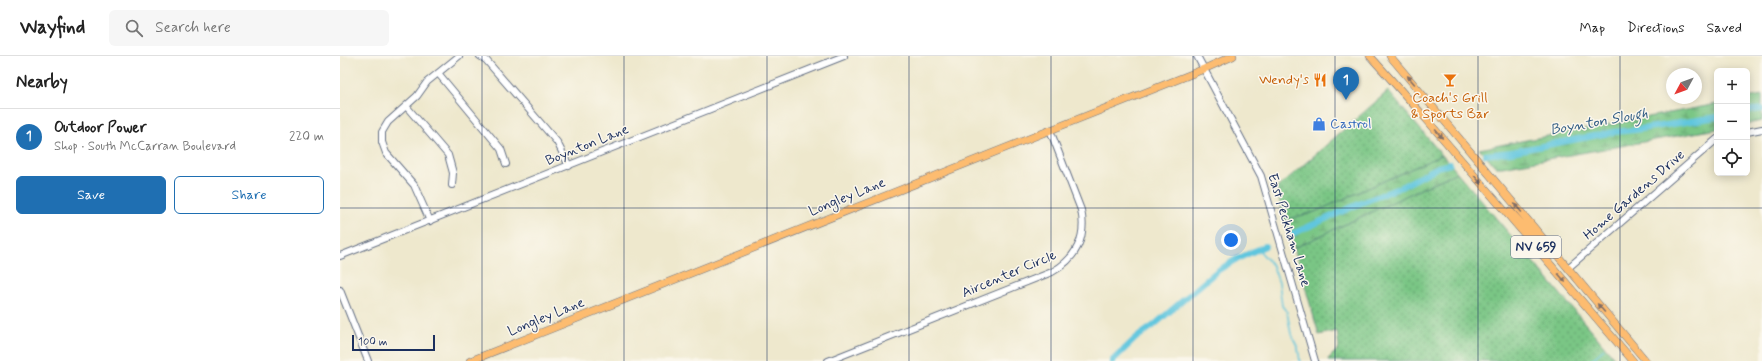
<!DOCTYPE html>
<meta charset="utf-8">
<style>
:root{--surface:#fff;--page:#f6f6f6;--text:#222;--muted:#767676;--line:#e0e0e0;--accent:#1f6fb2}
body{margin:0;font-family:Mynerve,sans-serif;background:var(--page);color:var(--text)}
.controls{position:absolute;right:12px;top:12px;display:grid;overflow:hidden;border-radius:6px;box-shadow:0 2px 10px #0003}
.controls button{width:36px;height:36px;display:grid;place-items:center;padding:0;border:0;border-bottom:1px solid var(--line);background:var(--surface);color:var(--text);font:20px sans-serif}
.compass{position:absolute;left:1326px;top:12px;width:36px;height:36px;border-radius:50%;background:var(--surface);box-shadow:0 2px 10px #0003;rotate:229deg}
.scale{position:absolute;left:12px;bottom:10px;width:83px;box-sizing:border-box;padding-left:4px;border:2px solid #1b2f5e;border-top:0;font-size:11px;line-height:14px;white-space:nowrap;color:#1b2f5e;-webkit-text-stroke:3px #fbf7ec;paint-order:stroke}
.you{position:absolute;left:891px;top:184px;width:14px;height:14px;margin:-10px;border:3px solid #fff;border-radius:50%;background:#1a73e8;box-shadow:0 0 0 6px #1a73e833}
.badge{display:grid;place-items:center;width:26px;height:26px;border-radius:50%;background:var(--accent);color:#fff;font-size:13px;font-weight:700}
.pin{position:absolute;translate:-50% -33px;filter:drop-shadow(0 1px 2px #0008)}
.pin::after{content:'';position:absolute;top:21px;width:14px;height:12px;background:inherit;clip-path:polygon(0 0,100% 0,50% 100%)}
.list{margin:0;padding:0;list-style:none}
h2{display:flex;justify-content:space-between;align-items:center;height:52px;margin:0;padding:0 16px;font-size:17px}
h2 small{font-size:13px;font-weight:400;color:var(--muted)}
.list li{display:grid;grid-template-columns:26px 1fr auto;gap:12px;align-items:center;box-sizing:border-box;height:56px;padding:0 16px;border-top:1px solid var(--line)}
.list b{display:block;font-size:15px;white-space:nowrap}
.list p{margin:0;font-size:13px;white-space:nowrap;color:var(--muted)}
.list em{font-size:13px;font-style:normal;color:var(--muted)}
.actions{display:flex;gap:8px;padding:12px 16px}
.actions a{flex:1;padding:9px 0;border:1px solid var(--accent);border-radius:6px;text-align:center;font-size:14px;color:var(--accent)}
.actions .main{background:var(--accent);color:#fff}
.icon{flex:none;width:22px;height:22px;fill:none;stroke:currentColor;stroke-width:2;stroke-linecap:round;stroke-linejoin:round}
.map{position:relative;flex:none;width:1422px;height:305px;overflow:hidden}
header{display:flex;align-items:center;gap:24px;box-sizing:border-box;height:56px;padding:0 20px;background:var(--surface);border-bottom:1px solid var(--line)}
header strong{font-size:19px}
nav{display:flex;gap:22px;margin-inline-start:auto;font-size:14px}
.search{width:280px;height:36px;background:var(--page);display:flex;align-items:center;gap:10px;box-sizing:border-box;padding:0 14px;border-radius:6px;color:var(--muted);font-size:15px}
main{display:flex}
aside{flex:1;background:var(--surface)}
.map>svg:first-child{display:block}
</style>
<header>
<strong>Wayfind</strong>
<div class="search"><svg class="icon" aria-label="search" viewBox="0 0 24 24"><circle cx="10" cy="10" r="6"/><path d="M15 15l6 6"/></svg>Search here</div>
<nav><a>Map</a><a>Directions</a><a>Saved</a></nav>
</header>
<main>
<aside>
<h2>Nearby<small></small></h2>
<ul class="list">
<li><span class="badge">1</span><div><b>Outdoor Power</b><p>Shop · South McCarran Boulevard</p></div><em>220 m</em></li>
</ul>
<div class="actions"><a class="main">Save</a><a>Share</a></div>
</aside>
<div class="map">
<svg width="1422" height="305" viewBox="0 0 1422 305">
<defs>
<pattern id="grass-dots" width="8" height="8" patternUnits="userSpaceOnUse"><rect width="8" height="8" fill="#7ac685"/><path d="M2 2h.1M6 6h.1" fill="none" stroke="#63a170" stroke-width="1.8" stroke-linecap="round"/></pattern>
<pattern id="wetland-marsh" width="20" height="14" patternUnits="userSpaceOnUse"><rect width="20" height="14" fill="#7ac685"/><path d="M1 5h8M5 5V1M11 12h8M15 12V8" fill="none" stroke="#63a170"/></pattern>
</defs>
<rect width="100%" height="100%" fill="#fbf7ec"/>
<filter id="ink" filterUnits="userSpaceOnUse"><feTurbulence type="fractalNoise" baseFrequency=".025" numOctaves="2"/><feDisplacementMap in="SourceGraphic" scale="8" xChannelSelector="R" yChannelSelector="G"/><feConvolveMatrix kernelMatrix="1 2 1 2 8 2 1 2 1" color-interpolation-filters="sRGB"/></filter>
<filter id="wash" filterUnits="userSpaceOnUse"><feTurbulence type="fractalNoise" baseFrequency=".012" numOctaves="4" result="noise"/><feDisplacementMap in="SourceGraphic" scale="16" xChannelSelector="R" yChannelSelector="G"/><feGaussianBlur stdDeviation="0.9" result="paint"/><feColorMatrix in="noise" values="0 0 0 0 0 0 0 0 0 0 0 0 0 0 0 0 0 1.4 0 .05"/><feComposite in="paint" operator="in"/></filter>
<g filter="url(#wash)">
<rect width="100%" height="100%" fill="#eee8cd"/>
<path fill="url(#grass-dots)" stroke="#4a7a72" d="M1048,35L1102,99L975,156L944,164L937,132Z
M1117,116L1277,305H988V303L999,292L997,275L979,279L954,192Z"/>
<path fill="url(#wetland-marsh)" stroke="#4a7a72" d="M1422,39V65L1407,68V42Z
M1377,48V73L1162,111H1156L1139,93Z
M1102,99L1117,116L954,192L944,164L975,156Z"/>
<g fill="none" stroke-linecap="round" stroke-linejoin="round">
<path stroke="#61c6de" stroke-width="1.5" d="M918,193L933,210L939,227L942,250L947,256L951,278L958,292L960,305
M1250,305L1264,293"/>
<path stroke="#61c6de" stroke-width="6" d="M1407,55L1422,53
M1145,99L1171,96L1274,76L1295,74L1377,61
M950,179L1019,148L1061,131L1098,111L1110,108
M772,305L796,282L813,270L877,215L895,204L925,190"/>
</g>
</g>
<g filter="url(#ink)">
<g fill="none" stroke-linecap="round" stroke-linejoin="round">
<g stroke="#657085" stroke-width="8">
<path id="minor" d="M140,0L146,4L217,86L229,110
M857,0L921,120L975,305
M98,17L161,93L166,108
M66,50L108,99L113,117L112,129
M1407,76L1422,73
M90,165L74,129L46,97L42,86V76L48,66L77,40L87,26L119,0
M0,200L504,0
M1228,212L1377,83
M0,234L28,305
M488,305L712,216C736,203 747,181 741,154L710,74"/>
</g>
<g stroke="#657085" stroke-width="8">
<path id="major" d="M1030,0L1081,57L1293,305
M1050,0L1306,305
M1170,155L1193,180
M130,305L864,13L893,0"/>
</g>
<use href="#minor" stroke="#fff" stroke-width="6"/>
<use href="#major" stroke="#fdbc6f" stroke-width="7"/>
</g>
<defs><path id="oneway-solid" d="M-6-.8H1V-3.2L6.5 0L1 3.2V.8H-6Z"/></defs>
<g fill="#816e66">
<use href="#oneway-solid" transform="translate(1071 24) rotate(-130)"/>
<use href="#oneway-solid" transform="translate(1099 78) rotate(50)"/>
<use href="#oneway-solid" transform="translate(1138 124) rotate(49)"/>
<use href="#oneway-solid" transform="translate(1178 152) rotate(-130)"/>
<use href="#oneway-solid" transform="translate(1222 222) rotate(49)"/>
<use href="#oneway-solid" transform="translate(1261 252) rotate(-130)"/>
</g>
</g>
<path fill="none" stroke="#1b2f5e" stroke-width="1" stroke-opacity="0.55" d="M142,0V305M284,0V305M427,0V305M569,0V305M711,0V305M853,0V305M995,0V305M1138,0V305M1280,0V305M0,152H1422"/>
<defs>
<g id="restaurant-bare" transform="scale(1.08)"><path d="M-5-6h1v4h1v-4h1v4h1v-4h1v5L-1.5 .5V6h-2V.5L-5-1ZM5-6V6H3V1.5H1.5Q1.5-4 5-6Z" fill="#e8710a" stroke="#fbf7ec" stroke-width="2.5" paint-order="stroke"/></g>
<g id="bar-bare" transform="scale(1.08)"><path d="M-6-5H6L.8 .8V4.5H3.5V6h-7V4.5H-.8V.8Z" fill="#e8710a" stroke="#fbf7ec" stroke-width="2.5" paint-order="stroke"/></g>
<g id="shop-bare" transform="scale(1.08)"><path d="M-5-2.5h2.3a2.7 3.5 0 0 1 5.4 0H5L5.5 6h-11ZM-1.5-2.5h3a1.5 2.3 0 0 0-3 0Z" fill="#3f7fe0" stroke="#fbf7ec" stroke-width="2.5" paint-order="stroke"/></g>
</defs>
<g fill-rule="evenodd">
<use href="#restaurant-bare" x="980" y="24"/>
<use href="#bar-bare" x="1110" y="24"/>
<use href="#shop-bare" x="979" y="68"/>
</g>
<g text-anchor="middle" dominant-baseline="central" stroke-width="3" stroke-linejoin="round" paint-order="stroke">
<rect fill="#fbf7ec" stroke="#5e6b89" stroke-width="1" x="1171" y="180" width="50" height="22" rx="3"/>
<g font-size="13" font-weight="bold" fill="#1b2f5e">
<text x="1196" y="191">NV 659</text>
</g>
<g font-size="14" fill="#c56008" stroke="#fbf7ec" text-anchor="end">
<text x="969" y="24">Wendy's</text>
<text x="1110" y="42" text-anchor="middle">Coach's Grill<tspan x="1110" dy="16">&amp; Sports Bar</tspan></text>
</g>
<g font-size="14" fill="#366cbe" stroke="#fbf7ec" text-anchor="start">
<text x="990" y="68">Castrol</text>
</g>
<g font-size="14" fill="#1b2f5e" stroke="#fbf7ec">
<text transform="translate(247 89) rotate(-22)">Boynton Lane</text>
<text transform="translate(1294 139) rotate(-41)">Home Gardens Drive</text>
<text transform="translate(507 141) rotate(-22)">Longley Lane</text>
<text transform="translate(949 174) rotate(73)">East Peckham Lane</text>
<text transform="translate(669 218) rotate(-23)">Aircenter Circle</text>
<text transform="translate(206 261) rotate(-22)">Longley Lane</text>
</g>
<g font-size="15" font-style="italic" fill="#305c84" stroke="#fbf7ec">
<text transform="translate(1259 66) rotate(-10)">Boynton Slough</text>
</g>
</g>
</svg>
<div class="controls">
<button>+</button>
<button>−</button>
<button><svg class="icon" aria-label="locate" viewBox="0 0 24 24"><circle cx="12" cy="12" r="6"/><path d="M12 2v4M12 18v4M2 12h4M18 12h4"/></svg></button>
</div>
<svg class="compass" viewBox="-18 -18 36 36"><path d="M0-13l5 13h-10z" fill="#e53935"/><path d="M0 13l5-13h-10z" fill="#767676"/></svg>
<div class="scale">100 m</div>
<div class="you"></div>
<div class="pin badge" style="left:1006px;top:44px">1</div>
</div>
</main>
